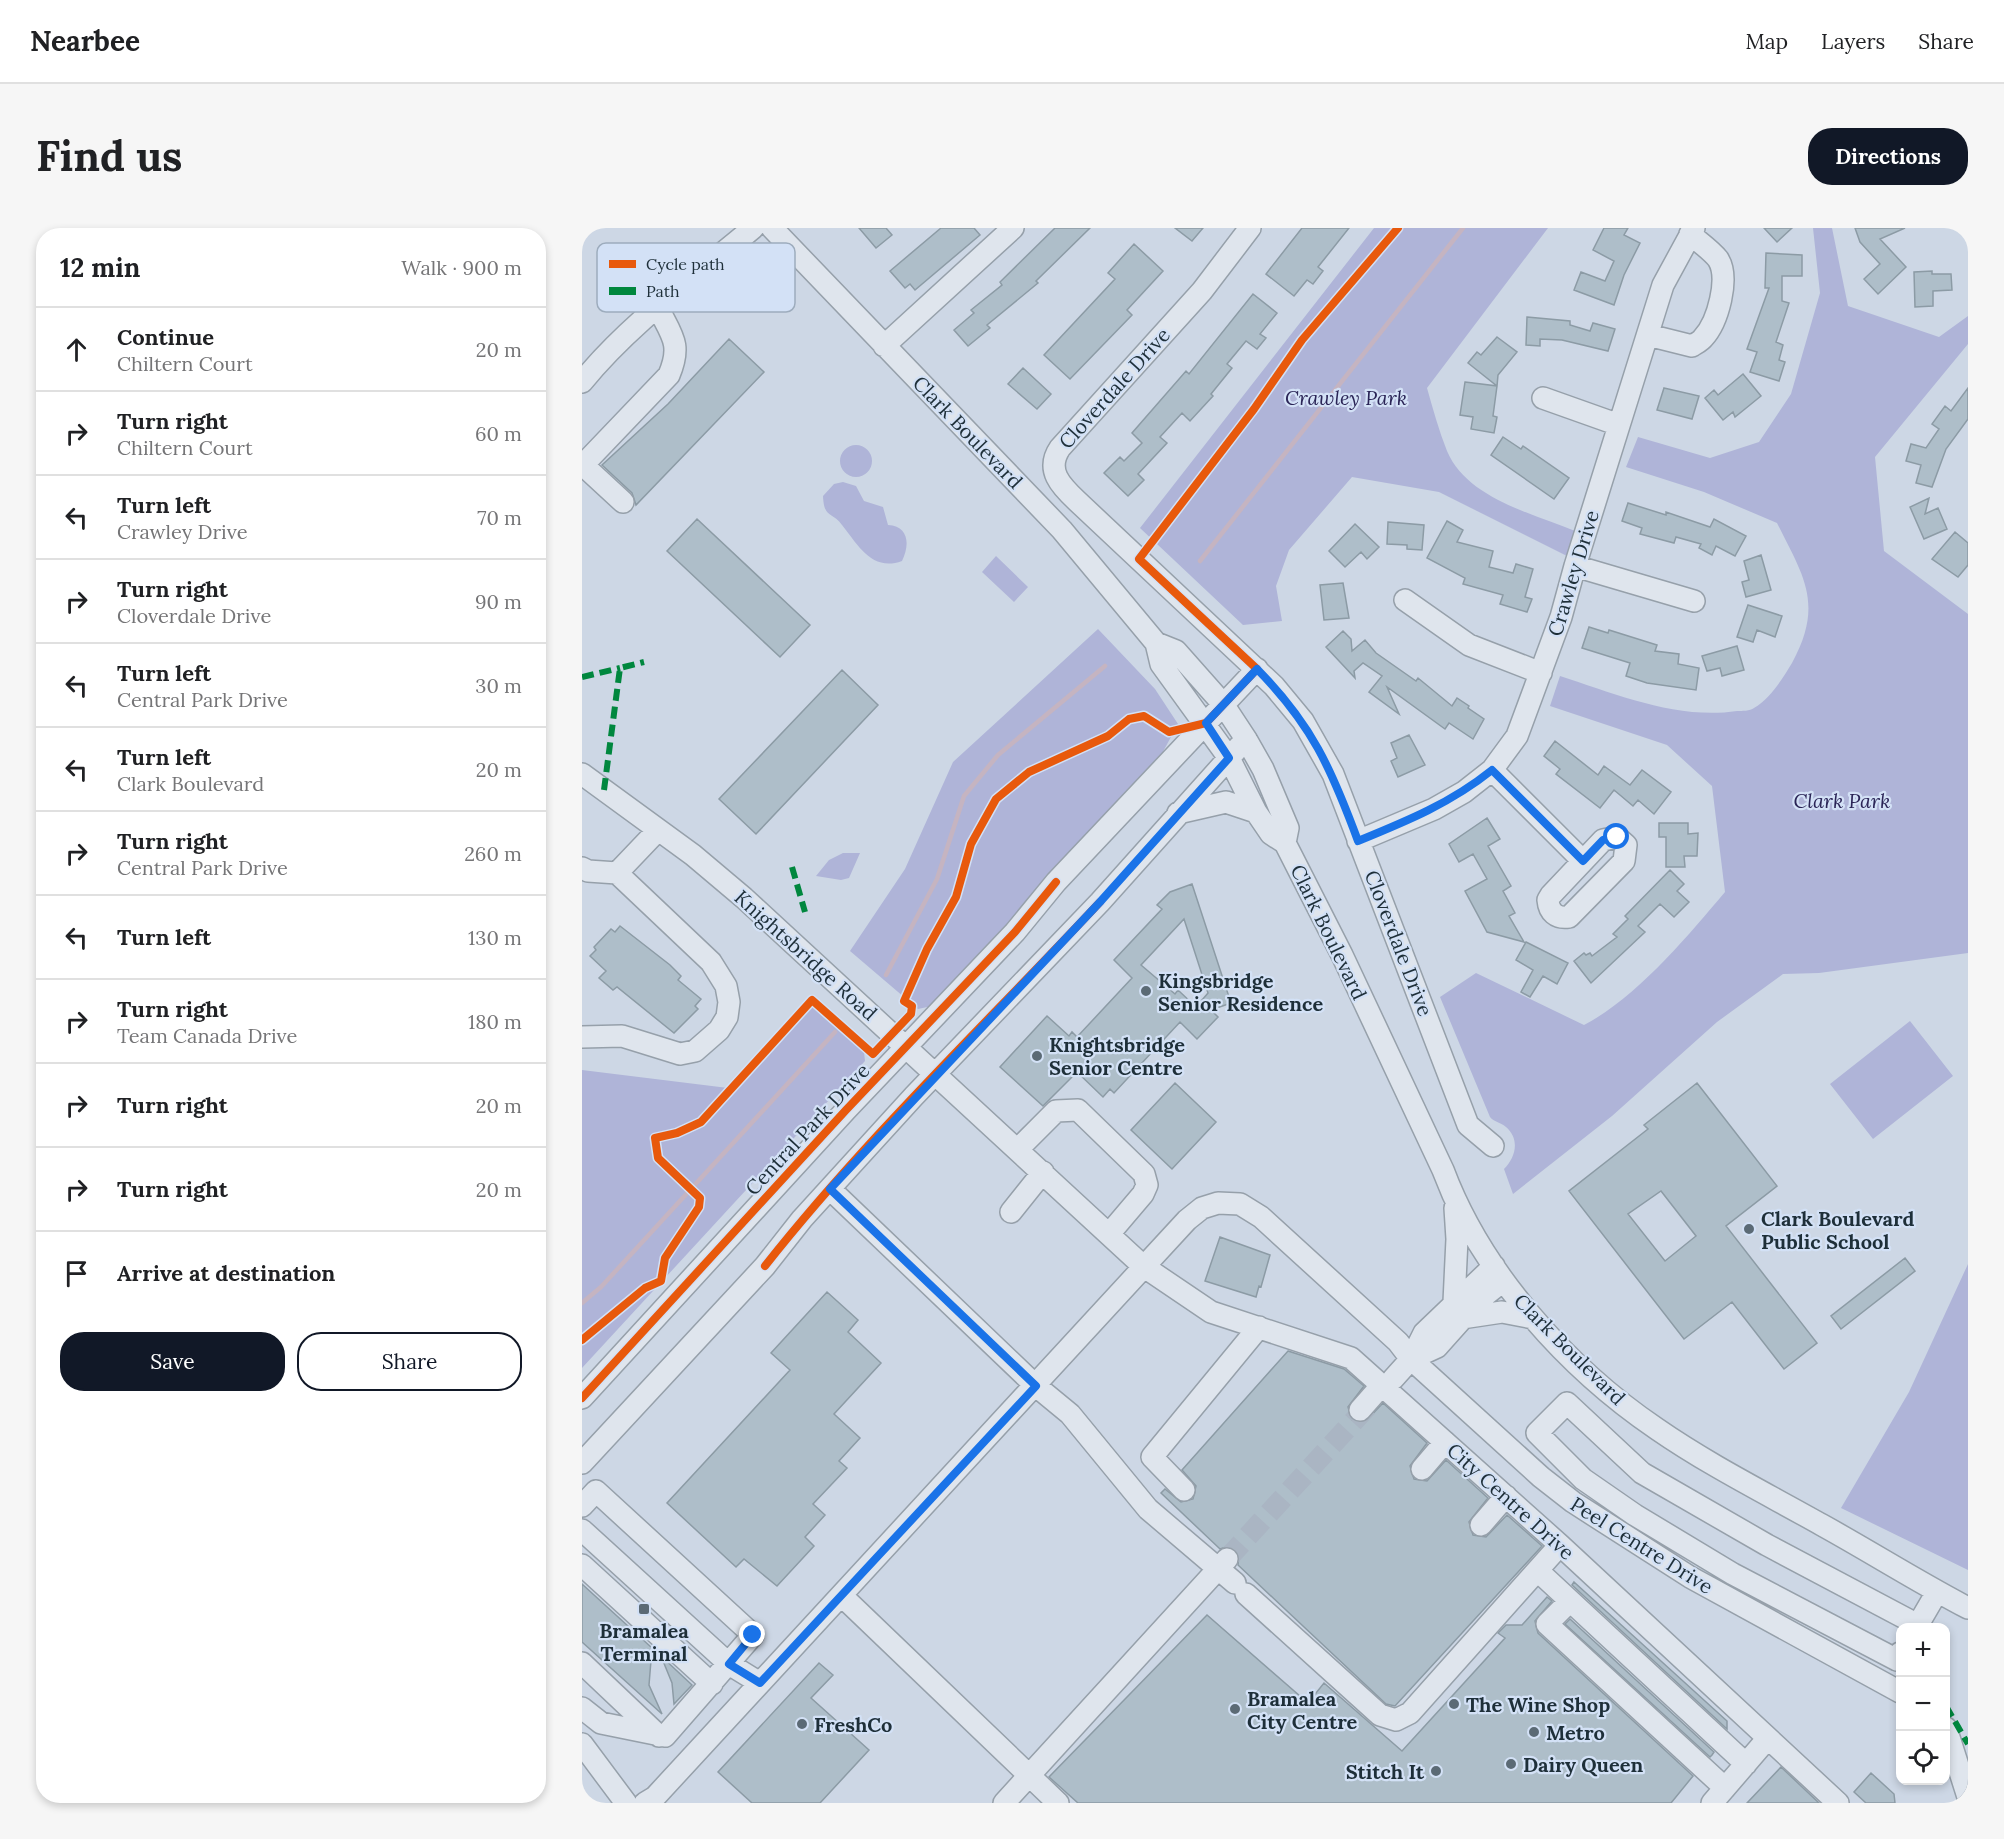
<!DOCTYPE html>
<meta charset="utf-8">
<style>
:root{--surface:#fff;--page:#f6f6f6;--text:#202124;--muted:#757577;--line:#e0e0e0;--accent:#111827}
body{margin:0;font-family:Lora,serif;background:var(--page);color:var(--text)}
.controls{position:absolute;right:18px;bottom:18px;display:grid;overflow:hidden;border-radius:12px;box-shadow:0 3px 9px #0003}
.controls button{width:54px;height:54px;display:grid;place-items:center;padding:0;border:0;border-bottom:2px solid var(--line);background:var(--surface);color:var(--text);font:30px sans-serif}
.stop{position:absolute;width:18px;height:18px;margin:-14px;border:4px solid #1a73e8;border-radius:50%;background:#fff}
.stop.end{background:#1a73e8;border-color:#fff;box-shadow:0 2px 6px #0008}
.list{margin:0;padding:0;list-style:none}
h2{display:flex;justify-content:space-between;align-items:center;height:78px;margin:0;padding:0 24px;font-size:26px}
h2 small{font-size:20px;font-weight:400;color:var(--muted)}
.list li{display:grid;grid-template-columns:39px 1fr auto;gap:18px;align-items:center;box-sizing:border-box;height:84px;padding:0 24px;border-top:2px solid var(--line)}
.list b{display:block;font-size:22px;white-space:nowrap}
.list p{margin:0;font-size:20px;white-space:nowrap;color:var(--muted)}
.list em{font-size:20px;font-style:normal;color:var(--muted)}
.actions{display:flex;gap:12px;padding:18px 24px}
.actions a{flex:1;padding:14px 0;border:2px solid var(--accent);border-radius:24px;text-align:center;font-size:21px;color:var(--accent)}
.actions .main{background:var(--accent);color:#fff}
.icon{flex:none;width:33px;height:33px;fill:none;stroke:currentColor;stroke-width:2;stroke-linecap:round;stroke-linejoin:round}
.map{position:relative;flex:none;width:1386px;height:1575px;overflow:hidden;border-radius:24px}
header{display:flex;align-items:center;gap:36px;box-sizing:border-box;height:84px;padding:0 30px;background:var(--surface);border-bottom:2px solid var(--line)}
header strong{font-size:28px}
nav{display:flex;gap:33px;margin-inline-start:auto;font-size:21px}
.intro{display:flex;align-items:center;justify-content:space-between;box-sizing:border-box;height:144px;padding:0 36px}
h1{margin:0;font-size:42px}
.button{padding:15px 27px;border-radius:24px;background:var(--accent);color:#fff;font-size:21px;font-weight:700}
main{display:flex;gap:36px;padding:0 36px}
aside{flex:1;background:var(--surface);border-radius:24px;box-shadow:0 3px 9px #0003}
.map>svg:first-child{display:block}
</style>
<header>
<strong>Nearbee</strong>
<nav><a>Map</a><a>Layers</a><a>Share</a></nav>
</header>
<div class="intro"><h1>Find us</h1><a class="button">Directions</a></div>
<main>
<aside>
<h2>12 min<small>Walk · 900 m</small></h2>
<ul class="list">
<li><svg class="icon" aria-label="ahead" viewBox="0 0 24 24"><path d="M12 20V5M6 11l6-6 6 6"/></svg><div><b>Continue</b><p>Chiltern Court</p></div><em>20 m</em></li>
<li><svg class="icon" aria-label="right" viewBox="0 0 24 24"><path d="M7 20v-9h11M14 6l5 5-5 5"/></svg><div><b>Turn right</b><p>Chiltern Court</p></div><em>60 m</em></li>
<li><svg class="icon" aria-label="left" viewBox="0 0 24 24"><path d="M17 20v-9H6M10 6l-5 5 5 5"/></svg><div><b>Turn left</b><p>Crawley Drive</p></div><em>70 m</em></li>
<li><svg class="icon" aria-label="right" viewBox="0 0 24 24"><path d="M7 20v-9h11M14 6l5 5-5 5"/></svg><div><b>Turn right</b><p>Cloverdale Drive</p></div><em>90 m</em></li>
<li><svg class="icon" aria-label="left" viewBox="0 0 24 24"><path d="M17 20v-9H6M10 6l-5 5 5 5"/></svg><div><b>Turn left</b><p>Central Park Drive</p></div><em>30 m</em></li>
<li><svg class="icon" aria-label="left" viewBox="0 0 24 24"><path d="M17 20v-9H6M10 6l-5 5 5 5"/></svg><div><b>Turn left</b><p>Clark Boulevard</p></div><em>20 m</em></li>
<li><svg class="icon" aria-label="right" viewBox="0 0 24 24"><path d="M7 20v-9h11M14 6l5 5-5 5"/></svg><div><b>Turn right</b><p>Central Park Drive</p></div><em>260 m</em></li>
<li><svg class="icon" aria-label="left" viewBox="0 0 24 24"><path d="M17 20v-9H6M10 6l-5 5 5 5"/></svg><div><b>Turn left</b></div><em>130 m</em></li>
<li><svg class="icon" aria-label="right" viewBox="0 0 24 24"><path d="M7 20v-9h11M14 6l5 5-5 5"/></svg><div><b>Turn right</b><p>Team Canada Drive</p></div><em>180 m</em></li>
<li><svg class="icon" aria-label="right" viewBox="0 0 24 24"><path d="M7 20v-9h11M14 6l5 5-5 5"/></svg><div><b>Turn right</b></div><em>20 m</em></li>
<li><svg class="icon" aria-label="right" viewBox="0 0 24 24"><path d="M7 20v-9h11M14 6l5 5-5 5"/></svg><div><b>Turn right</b></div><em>20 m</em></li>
<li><svg class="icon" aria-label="arrive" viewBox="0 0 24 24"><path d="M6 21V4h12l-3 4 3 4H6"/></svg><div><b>Arrive at destination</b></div></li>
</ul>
<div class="actions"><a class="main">Save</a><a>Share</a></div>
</aside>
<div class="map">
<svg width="1386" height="1575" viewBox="0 0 1386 1575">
<rect width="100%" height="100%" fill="#cdd7e5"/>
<path fill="#afb4d8" d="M792,0H966L845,160C851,181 857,203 865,223C885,270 949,285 993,303L985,328L857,264L770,249L707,322L694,358L700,393L661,397L558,300Z
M1231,0H1250L1266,78L1357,109L1386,88V116L1293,229L1302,323L1386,386V725L1237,745L1201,746L1135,794L1030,888L931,966L922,941C934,929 938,911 924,899C918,894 912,894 908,889L858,769L894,745L1002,797C1054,770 1105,709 1143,664L1130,558L1085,517L968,478L978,448C1034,466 1095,492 1155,483C1160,483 1168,483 1172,480C1188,471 1201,450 1210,435C1242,376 1222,349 1195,295L1122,264L1044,239L1056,209L1128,230L1177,214L1209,166L1238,65Z
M258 233a16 16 0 1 1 32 0a16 16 0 1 1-32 0Z
M261,254L274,258L282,273L301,279L306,297C327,298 328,317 320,333C290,344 276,317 260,297C250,283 242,291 241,268L252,256Z
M414,328L446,359L432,374L400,344Z
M516,401L573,461L596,496L577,531L350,778L336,781L268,723L323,641L371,534Z
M261,625H278L267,650L259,652L234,648L247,632Z
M226,773L282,824L283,833L0,1140V842L146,860Z
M1328,793L1371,848L1291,911L1248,856Z
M1386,1036V1342L1259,1280L1327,1164Z"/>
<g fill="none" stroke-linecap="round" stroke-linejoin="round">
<path stroke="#c5b4c1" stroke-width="4.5" d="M618,333L881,0
M304,747L355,651L382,568L416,527L523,438
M0,1075L19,1059L253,804"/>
</g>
<path fill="#aebec9" stroke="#8c9ba5" stroke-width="1.5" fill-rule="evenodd" d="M277,0H304L310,7L294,20Z
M359,0H392L398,7L333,62L328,56L323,60L308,43Z
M473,0H508L454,53L456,55L405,97L408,100L386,118L372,102L392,85L389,82L420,57L418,54Z
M593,0H621L610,13Z
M720,0H767L736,39L741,43L731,56L725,52L712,68L684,46Z
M1022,0H1046L1042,7L1058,15L1042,47L1032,77L992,62L999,44L1023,53L1032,33L1011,22Z
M1182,0H1210L1195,14Z
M1273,0H1323L1298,11L1324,39L1296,66L1282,51L1298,36L1278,14Z
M552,16L581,43L545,82L550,87L488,151L462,127L533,51L526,45Z
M1184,25L1220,27V48H1200V73L1207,75L1194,114L1201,117L1197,132L1203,134L1197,153L1168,144L1175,124L1165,121L1187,60H1183Z
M1350,43V46H1369L1370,62L1351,63V78L1333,79L1332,44Z
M671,66L695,85L678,106L684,110L675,121L664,113L645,136L650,140L629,166L631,168L608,193L600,185L578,209L585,215L556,246L562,252L546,268L522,245L538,229L542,233L560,215L550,205L604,143L607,146Z
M945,89L988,93V97L1008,103L1011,95L1033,101L1026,123L980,112L958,111V118L944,117Z
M915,109L935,124L916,147L915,158L886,135L895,124L899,127Z
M147,111L182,144L54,277L50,265L20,237L86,176Z
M441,140L469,166L455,181L426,156Z
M1161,146L1179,168L1153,189L1151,184L1141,192L1123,170L1132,162L1136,167Z
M883,154L915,158L911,188L915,189L912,205L889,201L891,189L878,187Z
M1082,160L1117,168L1110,191L1075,182Z
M1386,160V191L1364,221L1350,259L1334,255L1339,237L1324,233L1329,216L1344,220L1357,201L1350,196L1363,178L1369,183Z
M921,209L939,221L941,218L987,250L972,271L909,227Z
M1347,270L1343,286L1356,280L1365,301L1342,311L1328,279Z
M1046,275L1084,287V284L1128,299L1132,291L1164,308L1153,328L1134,318L1130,327L1117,320L1119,316L1094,309L1092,315L1058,306L1060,300L1040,293Z
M115,291L228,397L198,429L85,323Z
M865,293L881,302L875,314L911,323L907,339L931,345L934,336L951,341L943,369L950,371L945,384L918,376L921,367L881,356L883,350L845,330Z
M806,294L842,297L840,322L825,321V317L805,316Z
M773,296L797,319L785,331L779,324L763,339L747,323Z
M1373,304L1386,315V337L1376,349L1350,331Z
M1179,327L1189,362L1164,369L1160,354L1167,352L1162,333Z
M761,355L767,390L742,392L738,357Z
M1166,377L1200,388L1193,409L1175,402L1171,414L1155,409Z
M1007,399L1026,405L1027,402L1075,417L1073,423L1097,426L1096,436L1117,440L1114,462L1065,455L1044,448L1048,435L1000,420Z
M761,403L769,411L770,423L783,412L794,425L834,453L836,450L870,478L875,470L887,478L886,480L902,491L891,511L867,495L863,501L805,459L817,486L787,464L800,448L781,435L772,443L773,450L744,419Z
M1155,418L1162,442L1140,448L1138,440L1125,443L1120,428Z
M260,442L296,477L174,606L137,571Z
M827,507L843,537L816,549L809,533L815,530L809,515Z
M973,513L1016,547L1022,538L1048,557L1060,542L1089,564L1072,586L1056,572L1051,578L1032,562L1018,580L974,546L978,541L962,528Z
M905,590L918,611L906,618L929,658L921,663L933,685L927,688L942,714L905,704L883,663L905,651L891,626L877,634L867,616Z
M1077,595H1106V606L1116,605L1115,628H1102L1103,639H1084V609H1077Z
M1088,642L1102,656L1095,663L1107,674L1092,689L1078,676L1056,698L1063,704L1009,755L992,733L1002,725L1004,727L1008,725L1010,728L1035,709L1031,706L1046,691L1043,688Z
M610,656L649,775L629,782L636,789L615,811L598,794L532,865L528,861L521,869L495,844L461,878L418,839L465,788L487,808L490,804L495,809L550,750L532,732L580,681L575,677L588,664ZM602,691L626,765L614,779L596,762L593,766L559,737Z
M38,698L88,737L99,748L96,752L119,771L113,778L116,781L92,805L35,759L31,762L17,750L24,743L8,728L14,722L12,719L29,701L33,704Z
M944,714L986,735L975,756L961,748L948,769L939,764L951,742L934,732Z
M593,855L634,894L590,941L549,902Z
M1115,855L1195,958L1144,998L1235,1115L1202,1141L1150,1074L1102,1111L987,963L1066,901L1062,897ZM1079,963L1114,1008L1083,1033L1046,986Z
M638,1009L688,1027L679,1059L677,1058L674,1069L623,1053Z
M1323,1030L1333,1043L1259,1101L1249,1088Z
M245,1064L276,1092L266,1104L299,1135L252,1186L278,1210L257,1233L265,1240L231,1276L243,1287L223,1309L232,1318L195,1358L162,1331L154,1339L85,1275L208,1142L189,1125Z
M706,1123L762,1141L782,1158L766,1179L770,1192L783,1194L801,1175L845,1215L828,1238L832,1251L845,1253L864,1232L906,1270L887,1294L891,1307L904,1309L925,1287L960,1318L813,1478L804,1476L656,1337L657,1328L653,1321L647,1318L638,1321L579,1265L583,1261L599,1274L611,1271L614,1258L600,1242Z
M992,1354L1145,1493V1501L990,1357Z
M0,1356L70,1420L67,1457L80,1486L0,1414Z
M965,1369L970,1373L953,1393L956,1405L1111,1548L1089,1575H496L467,1549L625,1387L726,1475L742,1455L820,1523L923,1410L916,1405L924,1397H940Z
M988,1391L1132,1524L1130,1527L1128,1529L983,1396Z
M79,1428L110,1457L92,1476L90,1455Z
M237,1435L251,1447L229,1470L287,1522L238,1575H170L136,1544Z
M1199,1539L1237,1575H1165Z
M1289,1545L1312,1566L1313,1575H1284L1272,1564Z"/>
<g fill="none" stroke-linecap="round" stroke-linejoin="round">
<path stroke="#aab5c3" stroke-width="21" stroke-dasharray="21 10" stroke-linecap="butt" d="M645,1331L792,1171"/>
<g stroke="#96a0aa" stroke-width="24">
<path id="minor" d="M190,0L480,302L574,415L579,436L647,530L674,584L689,606L703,615L760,727L861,942C899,1044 985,1140 1075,1201C1127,1237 1185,1266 1240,1297C1289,1324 1336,1354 1386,1380
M668,0L620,63L478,220C463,242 479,258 495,273L692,458L721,493L751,546L886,897L911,918
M1066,107L1110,118C1113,116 1119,113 1121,110C1136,94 1148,50 1136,31C1129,22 1117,14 1108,6
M302,118L431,0
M0,154C48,95 113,49 171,0
M961,170L1037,197
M1,237L41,274
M0,238L87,147C100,116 90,108 76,80
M993,338L1112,373
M823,372L887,417L959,445
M574,415L594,423L641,476L664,511L681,541L706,600L703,615
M910,542L1001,633
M0,546L111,627L162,670L561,1038L629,1084L769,1130L978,1317L1256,1575
M596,585L644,574L674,584
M1035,609L1044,617L1042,633L987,689C974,691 967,684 966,672L969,667L1021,612Z
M776,613L852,581L882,564L910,542L935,508L979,389L993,338L1081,57L1112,0
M0,640L6,643L35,645L129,734L144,758L147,774L145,789L137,802L113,823L98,826L40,808L0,809
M35,645L76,602
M436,921L474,883L496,882L562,946L565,957L561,966L527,1006
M248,961L454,1158L488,1186L566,1281L653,1355
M429,984L461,944
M872,1074L875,1011L873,980
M880,1090L920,1084L951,1090
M829,1131L855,1119L897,1072L921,1053
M811,1151L829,1131L842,1105L912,1038
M0,1170L264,882L433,704L474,654L675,441
M778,1182L800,1157
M0,1235L183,1038L220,991L332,868L518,674L664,511
M840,1241L863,1214
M602,1262L570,1229L677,1099
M0,1278L14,1263L171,1407L83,1508L19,1495L0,1480
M899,1297L924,1268
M0,1302L147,1436L178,1455
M0,1337L130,1456
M956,1343L1164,1536
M664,1366L798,1487L814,1492L828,1485L978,1317
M260,1368L476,1575
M988,1373L965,1396L1143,1560
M1334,1400L1355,1364
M1318,1425L1315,1432L1151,1346L1053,1287L1001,1251L955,1205L985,1175L1060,1245L1185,1317L1336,1397
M0,1435L77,1508
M1364,1500L1386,1569
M0,1516L44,1575
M63,1575L73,1569L605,992L620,980L636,975L658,976L679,989L816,1114L829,1131L959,1249L991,1274L1108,1349L1318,1464
M422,1575L645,1331
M1130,1575L1186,1510"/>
</g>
<use href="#minor" stroke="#dfe5ed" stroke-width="21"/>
<path stroke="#00873e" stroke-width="6" stroke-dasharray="12 6" stroke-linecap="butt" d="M0,449L38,440
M22,562L38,440L62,434
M210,639L223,684
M1364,1478L1386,1516"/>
<g stroke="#d3e1f6" stroke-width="11">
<path id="cycleway" d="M183,1038C285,909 406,794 518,674
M0,1112L63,1060L79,1053L83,1030L117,979L118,970L76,930L73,910L95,905L119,894L230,772L291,826L329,786L330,778L322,773L345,721L374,669L389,616L414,571L447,544L526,508L547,491L562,488L587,504L624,495L675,441L557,331L672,181L720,112L816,0
M0,1170L264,882L433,704L474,654"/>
</g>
<use href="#cycleway" stroke="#e8590c" stroke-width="8"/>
</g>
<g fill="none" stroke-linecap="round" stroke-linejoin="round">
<path stroke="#1a73e8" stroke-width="8" d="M171,1407L147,1436L178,1455L454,1158L248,961L518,674L647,530L624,495L675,441C730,497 749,540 776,613C825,593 869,575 910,542L1001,633L1021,612L1035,609"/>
</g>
<g fill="#5b6a75" stroke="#d3e1f6" stroke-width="2">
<circle cx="564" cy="763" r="6"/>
<circle cx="455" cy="828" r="6"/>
<circle cx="1167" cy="1001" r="6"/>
<rect x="56" y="1375" width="12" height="12" rx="3"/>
<circle cx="872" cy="1476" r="6"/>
<circle cx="653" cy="1481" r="6"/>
<circle cx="220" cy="1496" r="6"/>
<circle cx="952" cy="1504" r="6"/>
<circle cx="929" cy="1536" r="6"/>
<circle cx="854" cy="1543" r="6"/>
</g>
<g text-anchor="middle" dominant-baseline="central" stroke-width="4.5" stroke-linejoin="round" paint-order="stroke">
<g font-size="20" fill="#1e2f39" stroke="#d3e1f6">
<text transform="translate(532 160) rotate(-48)">Cloverdale Drive</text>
<text transform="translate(386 204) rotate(46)">Clark Boulevard</text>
<text transform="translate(991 345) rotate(-73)">Crawley Drive</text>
<text transform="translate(747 704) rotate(64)">Clark Boulevard</text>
<text transform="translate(817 715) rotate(69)">Cloverdale Drive</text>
<text transform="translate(224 727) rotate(42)">Knightsbridge Road</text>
<text transform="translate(225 901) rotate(-47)">Central Park Drive</text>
<text transform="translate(988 1121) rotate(45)">Clark Boulevard</text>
<text transform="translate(929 1273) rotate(42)">City Centre Drive</text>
<text transform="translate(1060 1317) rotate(32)">Peel Centre Drive</text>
</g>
<g font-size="20" font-style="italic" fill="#2a2456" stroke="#d3e1f6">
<text x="764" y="169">Crawley Park</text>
<text x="1260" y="572">Clark Park</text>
</g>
<g font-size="20" font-weight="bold" fill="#1e2f39" stroke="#d3e1f6" text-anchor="start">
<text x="576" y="752">Kingsbridge<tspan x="576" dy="23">Senior Residence</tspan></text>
<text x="467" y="816">Knightsbridge<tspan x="467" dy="23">Senior Centre</tspan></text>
<text x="1179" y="990">Clark Boulevard<tspan x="1179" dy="23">Public School</tspan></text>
<text x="62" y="1402" text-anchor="middle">Bramalea<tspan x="62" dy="23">Terminal</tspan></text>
<text x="665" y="1470">Bramalea<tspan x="665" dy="23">City Centre</tspan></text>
<text x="884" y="1476">The Wine Shop</text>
<text x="232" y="1496">FreshCo</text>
<text x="964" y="1504">Metro</text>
<text x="941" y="1536">Dairy Queen</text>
<text x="842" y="1543" text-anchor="end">Stitch It</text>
</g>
</g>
<rect x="15" y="15" width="198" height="69" rx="9" fill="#d3e1f6" stroke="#9dacbd" stroke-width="1.5"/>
<rect x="27" y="32" width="27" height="8" fill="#e8590c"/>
<rect x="27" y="59" width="27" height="8" fill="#00873e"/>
<g font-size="16" fill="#1e2f39">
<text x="64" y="42">Cycle path</text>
<text x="64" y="69">Path</text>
</g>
</svg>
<div class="controls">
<button>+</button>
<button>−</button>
<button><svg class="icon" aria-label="locate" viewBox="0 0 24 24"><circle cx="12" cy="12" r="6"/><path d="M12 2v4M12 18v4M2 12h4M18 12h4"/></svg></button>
</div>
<div class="stop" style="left:1035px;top:609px"></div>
<div class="stop end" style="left:171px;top:1407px"></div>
</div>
</main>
